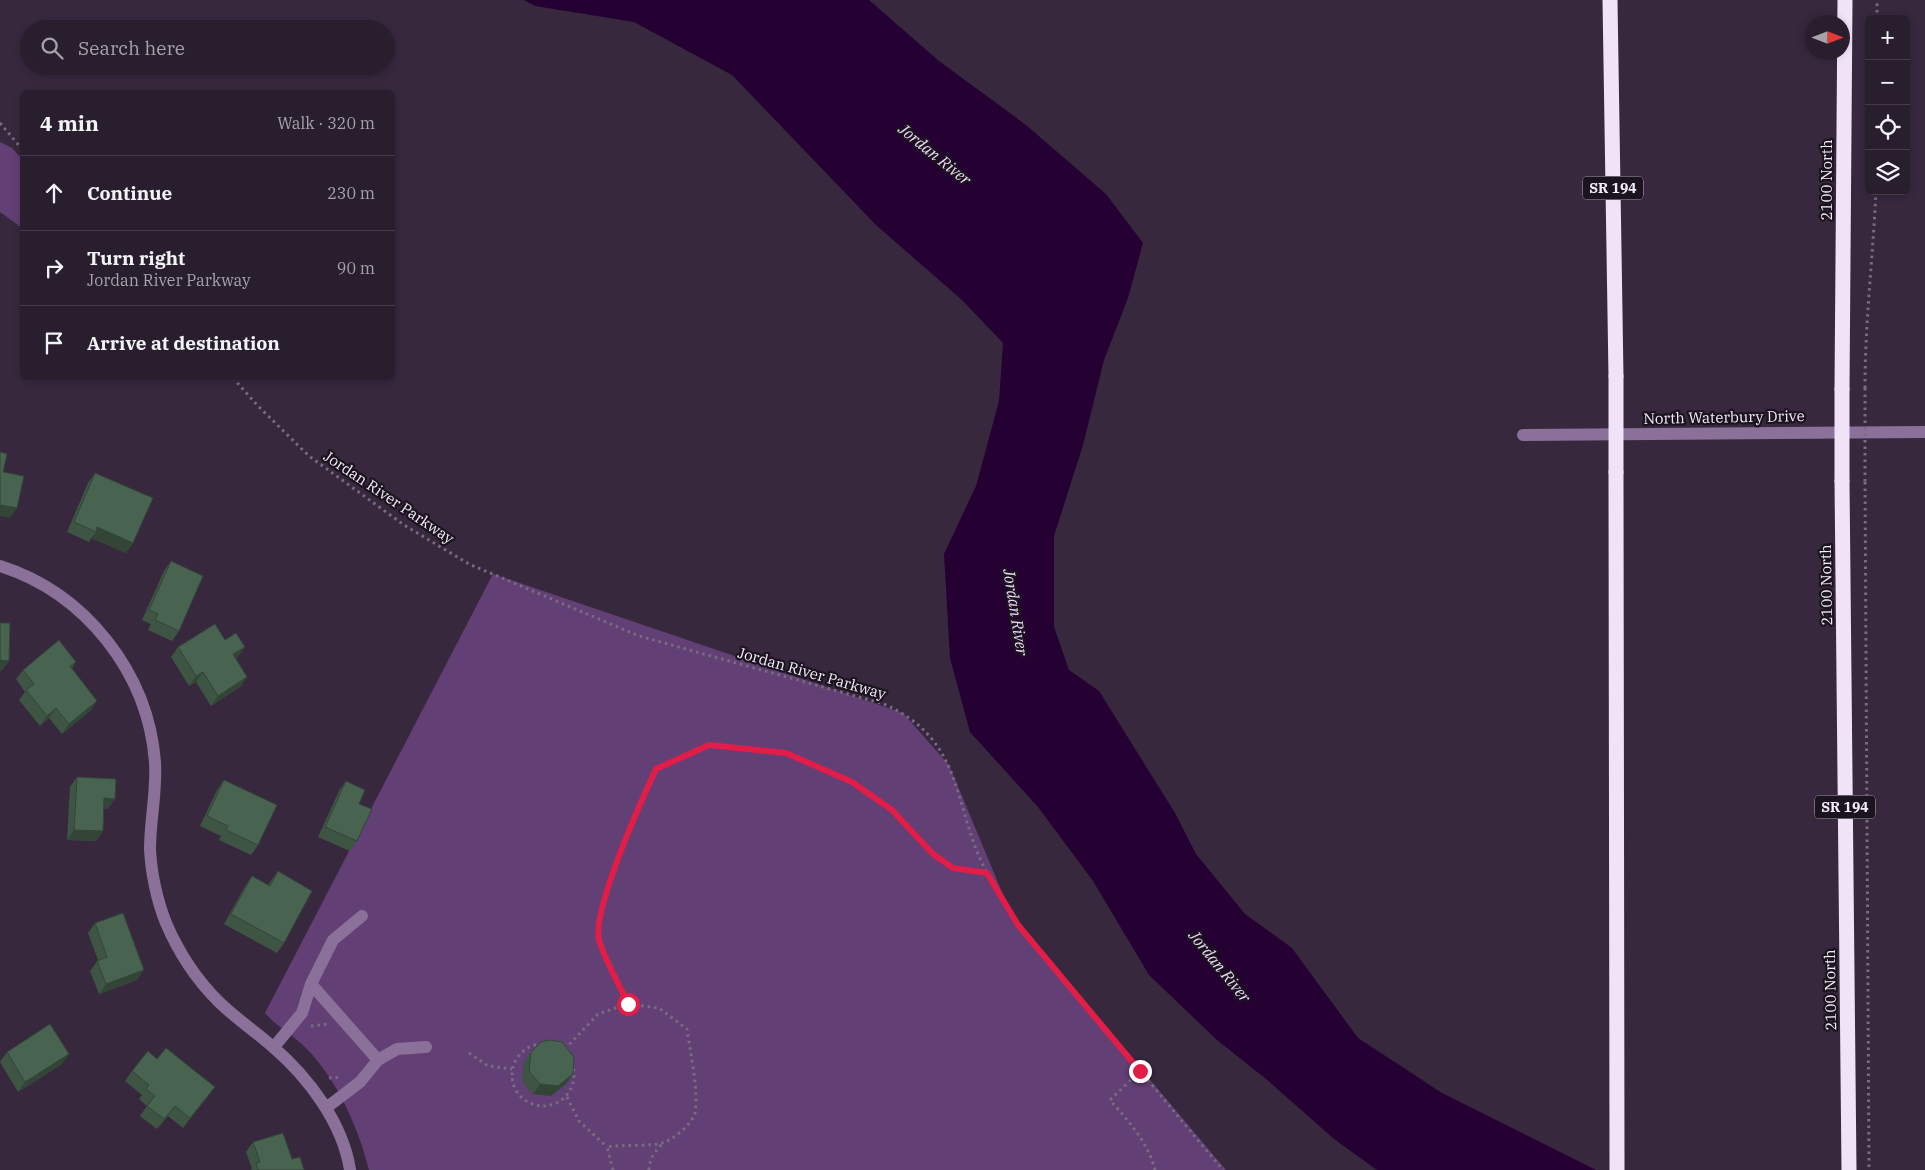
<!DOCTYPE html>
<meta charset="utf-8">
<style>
:root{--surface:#291e2e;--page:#352b3a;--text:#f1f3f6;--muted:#a5a2aa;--line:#453c4a}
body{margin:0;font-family:"IBM Plex Serif",serif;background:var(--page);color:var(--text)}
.controls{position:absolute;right:15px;top:15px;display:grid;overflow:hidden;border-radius:8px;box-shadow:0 2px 8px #0003}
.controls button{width:45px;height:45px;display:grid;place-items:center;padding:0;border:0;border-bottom:1px solid var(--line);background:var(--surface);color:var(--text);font:25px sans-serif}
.compass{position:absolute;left:1805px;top:15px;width:45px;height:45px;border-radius:50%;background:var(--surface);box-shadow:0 2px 8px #0003;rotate:90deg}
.stop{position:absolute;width:15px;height:15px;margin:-11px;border:4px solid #e11d48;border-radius:50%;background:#fff}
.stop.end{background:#e11d48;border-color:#fff;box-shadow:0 1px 5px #0008}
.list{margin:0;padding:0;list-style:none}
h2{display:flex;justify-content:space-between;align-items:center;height:65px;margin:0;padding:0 20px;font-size:21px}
h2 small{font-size:16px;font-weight:400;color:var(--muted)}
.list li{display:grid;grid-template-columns:32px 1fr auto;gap:15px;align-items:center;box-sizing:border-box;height:75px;padding:0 20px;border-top:1px solid var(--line)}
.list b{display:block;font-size:19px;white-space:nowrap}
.list p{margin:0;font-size:16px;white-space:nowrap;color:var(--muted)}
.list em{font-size:16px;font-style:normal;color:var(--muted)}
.icon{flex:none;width:28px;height:28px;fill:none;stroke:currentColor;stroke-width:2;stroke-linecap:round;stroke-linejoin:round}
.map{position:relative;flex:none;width:1925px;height:1170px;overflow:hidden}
.search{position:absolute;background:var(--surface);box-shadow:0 2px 8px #0003;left:20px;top:20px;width:375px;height:55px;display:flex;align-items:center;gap:12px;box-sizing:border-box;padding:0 18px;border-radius:28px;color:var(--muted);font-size:19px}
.panel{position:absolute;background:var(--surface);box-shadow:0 2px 8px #0003;left:20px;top:90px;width:375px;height:290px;border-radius:8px}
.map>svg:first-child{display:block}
</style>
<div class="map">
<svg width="1925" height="1170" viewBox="0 0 1925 1170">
<rect width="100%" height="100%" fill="#37283e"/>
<path fill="#623f74" d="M0,142L12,148L22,159V228L0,212Z
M493,574L903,713L949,765L1012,916L1226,1170H369C358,1127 338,1081 306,1048C293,1035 277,1027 265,1013Z"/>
<path fill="#250133" d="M524,0H869L939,61L1026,125L1106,194L1143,243L1128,298L1104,360L1083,445L1054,536V627L1069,670L1099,691L1175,813L1196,854L1245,914L1292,948L1358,1038L1442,1093L1596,1170H1377L1334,1139L1266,1079L1217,1040L1149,975L1093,881L1038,807L970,732L950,658L944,554L976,486L999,401L1003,343L962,300L876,225L732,75L634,22L535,6Z"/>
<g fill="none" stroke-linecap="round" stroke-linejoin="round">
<path stroke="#796c80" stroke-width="3" stroke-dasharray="2.5 4" stroke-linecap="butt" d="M1877,19V0
M0,123L22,149
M233,378L258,406L309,456L404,525L469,564L639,636L884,704C967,741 951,807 988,875C1016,926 1054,969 1092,1013C1136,1065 1179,1118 1223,1170
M1865,388C1865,322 1873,257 1876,191
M1865,482L1869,1170
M311,1026L327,1024
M512 1075a31 31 0 1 1 62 0a31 31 0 1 1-62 0Z
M565,1049L598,1014L627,1004
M469,1053L488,1066L512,1069
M1140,1071L1110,1100C1129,1122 1148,1142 1155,1170
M329,1078L340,1077
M567,1097L579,1121L607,1147
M613,1170L607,1147C623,1144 653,1147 665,1142C675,1138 692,1124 695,1113C699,1092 690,1051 687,1029L659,1008L627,1004C619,983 605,961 599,940C592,910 641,801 656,769L709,745L786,753L852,782L892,810L933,853L953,868L986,873
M649,1170C649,1159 656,1150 663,1143"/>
<path stroke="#8b709a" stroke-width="12" d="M1523,435L1925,432
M0,566C85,593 148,672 155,762C157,791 150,820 150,849C151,872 157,901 166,923C178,951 196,979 218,1001C235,1018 255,1031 273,1047C308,1077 343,1123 350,1170
M311,984L378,1060
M274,1047L302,1013L311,984L333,940L362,916
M326,1108L360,1082L378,1060L397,1049L426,1047"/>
<path stroke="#f0e3f8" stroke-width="15" d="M1610,0L1616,376
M1842,389L1845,0
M1616,472L1617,1170
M1842,481L1849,1170"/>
<path stroke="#796c80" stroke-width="3" stroke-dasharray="2.5 4" stroke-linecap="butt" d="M1865,388V482"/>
<path stroke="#f0e3f8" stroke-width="15" d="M1616,376V472
M1842,481V389"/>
</g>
<path fill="#3e5544" d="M95,473L133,543L126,553L91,538L89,542L67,532L88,483Z
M171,561L179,631L172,641L148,630L151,624L142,620L164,571Z
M225,640L238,657L236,658L247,677L240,687L211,706L196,682L189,686L171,657L178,647Z
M76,662L72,668L97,701L90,711L62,734L49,718L40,726L19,700L25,692L16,679L23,670Z
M77,777L108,809H104L103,831L96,841L67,840L70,787Z
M224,780L258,845L251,855L219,840L221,836L200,826L217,790Z
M346,781L359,804L357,841L350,851L318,837L339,791Z
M278,871L284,943L277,953L224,924L245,886L252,876L268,885Z
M95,923L137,980L99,994L90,971L98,960L88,933Z
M7,1052L62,1064L18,1092L0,1062Z
M531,1052L573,1074L566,1084L551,1096L533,1094L522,1081L524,1062Z
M157,1059L215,1087L183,1128L168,1116L157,1129L140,1116L147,1106L139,1099L142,1095L125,1081L132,1071Z
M253,1142L292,1159L304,1170H251L252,1169L246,1152Z"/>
<path fill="#324537" d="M0,505L17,508L10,518L0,516Z
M97,527L133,543L126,553L91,538L96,532Z
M245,647L238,657L226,664L233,654Z
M0,660L9,661L2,671H0Z
M203,672L196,682L189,686L196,676Z
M247,677L240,687L211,706L218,696Z
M97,701L90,711L62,734L69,724Z
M56,708L49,718L40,726L47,716Z
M104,798L115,799L108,809L97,808Z
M74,830L103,831L96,841L67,840Z
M144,970L137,980L99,994L106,984Z
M69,1054L62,1064L18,1092L25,1082Z
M573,1074L566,1084L551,1096L533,1094L540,1084Z
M215,1087L208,1097L183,1128L190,1118Z"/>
<path fill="#48634f" stroke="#324537" d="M0,452L7,454L3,472L24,476L17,508L0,505Z
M95,473L153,498L133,543L97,527L96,532L74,522Z
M171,561L203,576L179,631L155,620L158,614L149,610Z
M0,623H10L9,661L0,660Z
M215,624L225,640L236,633L245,647L233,654L247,677L218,696L203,672L196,676L178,647Z
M59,640L76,662L70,666L97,701L69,724L56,708L47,716L26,690L34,684L23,670Z
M77,777L116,779L115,799L104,798L103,831L74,830Z
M224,780L277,805L258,845L226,830L228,826L207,816Z
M346,781L365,790L359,804L372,809L357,841L325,827Z
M278,871L312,891L284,943L231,914L252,876L270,886Z
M123,913L144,970L106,984L97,961L107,957L95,923Z
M50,1024L69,1054L25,1082L7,1052Z
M549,1040L562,1042L574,1057L573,1074L558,1086L540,1084L529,1071L531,1052L541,1042Z
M166,1048L215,1087L190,1118L175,1106L164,1119L147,1106L155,1096L146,1089L149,1085L132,1071L148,1051L157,1059Z
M283,1133L292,1159L300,1157L304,1170H258L256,1163L260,1162L253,1142Z"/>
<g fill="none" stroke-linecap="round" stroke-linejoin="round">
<path stroke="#e11d48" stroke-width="6" d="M628,1004C619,983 605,961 599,940C592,910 641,801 656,769L709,745L786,753L852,782L892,810L933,854L953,868L987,873L1018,925L1140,1071"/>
</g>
<g text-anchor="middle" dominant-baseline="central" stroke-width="4.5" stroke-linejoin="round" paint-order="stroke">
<g fill="#1b141e" stroke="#b3aab8" stroke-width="1">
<rect x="1583" y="176.5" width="60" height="23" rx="4"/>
<rect x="1815" y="795.5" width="60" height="23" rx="4"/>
</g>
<g font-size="14" font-weight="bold" fill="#f4ebfa">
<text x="1613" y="188">SR 194</text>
<text x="1845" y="807">SR 194</text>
</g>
<g font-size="15" fill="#f4ebfa" stroke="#1b141e">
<text transform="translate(1826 180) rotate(-90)">2100 North</text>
<text transform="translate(1724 417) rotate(-1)">North Waterbury Drive</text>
<text transform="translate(389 497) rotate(34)">Jordan River Parkway</text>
<text transform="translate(1826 585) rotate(-91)">2100 North</text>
<text transform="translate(812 673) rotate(16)">Jordan River Parkway</text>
<text transform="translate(1830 990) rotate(-91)">2100 North</text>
</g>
<g font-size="16" font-style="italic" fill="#ecd6f8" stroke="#1b141e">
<text transform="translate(935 154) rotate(39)">Jordan River</text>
<text transform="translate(1016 612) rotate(81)">Jordan River</text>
<text transform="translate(1220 966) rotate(51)">Jordan River</text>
</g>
</g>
</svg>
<div class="controls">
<button>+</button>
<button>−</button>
<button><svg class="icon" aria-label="locate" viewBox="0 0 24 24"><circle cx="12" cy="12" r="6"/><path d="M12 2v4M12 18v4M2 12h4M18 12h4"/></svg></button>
<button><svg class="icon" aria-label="layers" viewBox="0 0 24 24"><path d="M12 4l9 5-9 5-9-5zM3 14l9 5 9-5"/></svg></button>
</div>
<svg class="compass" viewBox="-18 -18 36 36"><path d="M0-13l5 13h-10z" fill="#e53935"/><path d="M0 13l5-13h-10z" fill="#a5a2aa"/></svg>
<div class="stop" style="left:628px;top:1004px"></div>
<div class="stop end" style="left:1140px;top:1071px"></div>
<div class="search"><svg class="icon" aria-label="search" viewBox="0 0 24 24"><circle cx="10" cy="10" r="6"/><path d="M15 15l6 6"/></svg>Search here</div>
<section class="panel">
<h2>4 min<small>Walk · 320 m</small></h2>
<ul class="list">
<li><svg class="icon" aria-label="ahead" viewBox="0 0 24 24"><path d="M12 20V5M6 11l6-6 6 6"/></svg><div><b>Continue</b></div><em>230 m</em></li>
<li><svg class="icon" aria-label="right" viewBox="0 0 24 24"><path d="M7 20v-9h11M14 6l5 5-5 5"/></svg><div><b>Turn right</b><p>Jordan River Parkway</p></div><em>90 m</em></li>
<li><svg class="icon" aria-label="arrive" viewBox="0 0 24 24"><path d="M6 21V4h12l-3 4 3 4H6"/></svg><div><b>Arrive at destination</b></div></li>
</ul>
</section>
</div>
